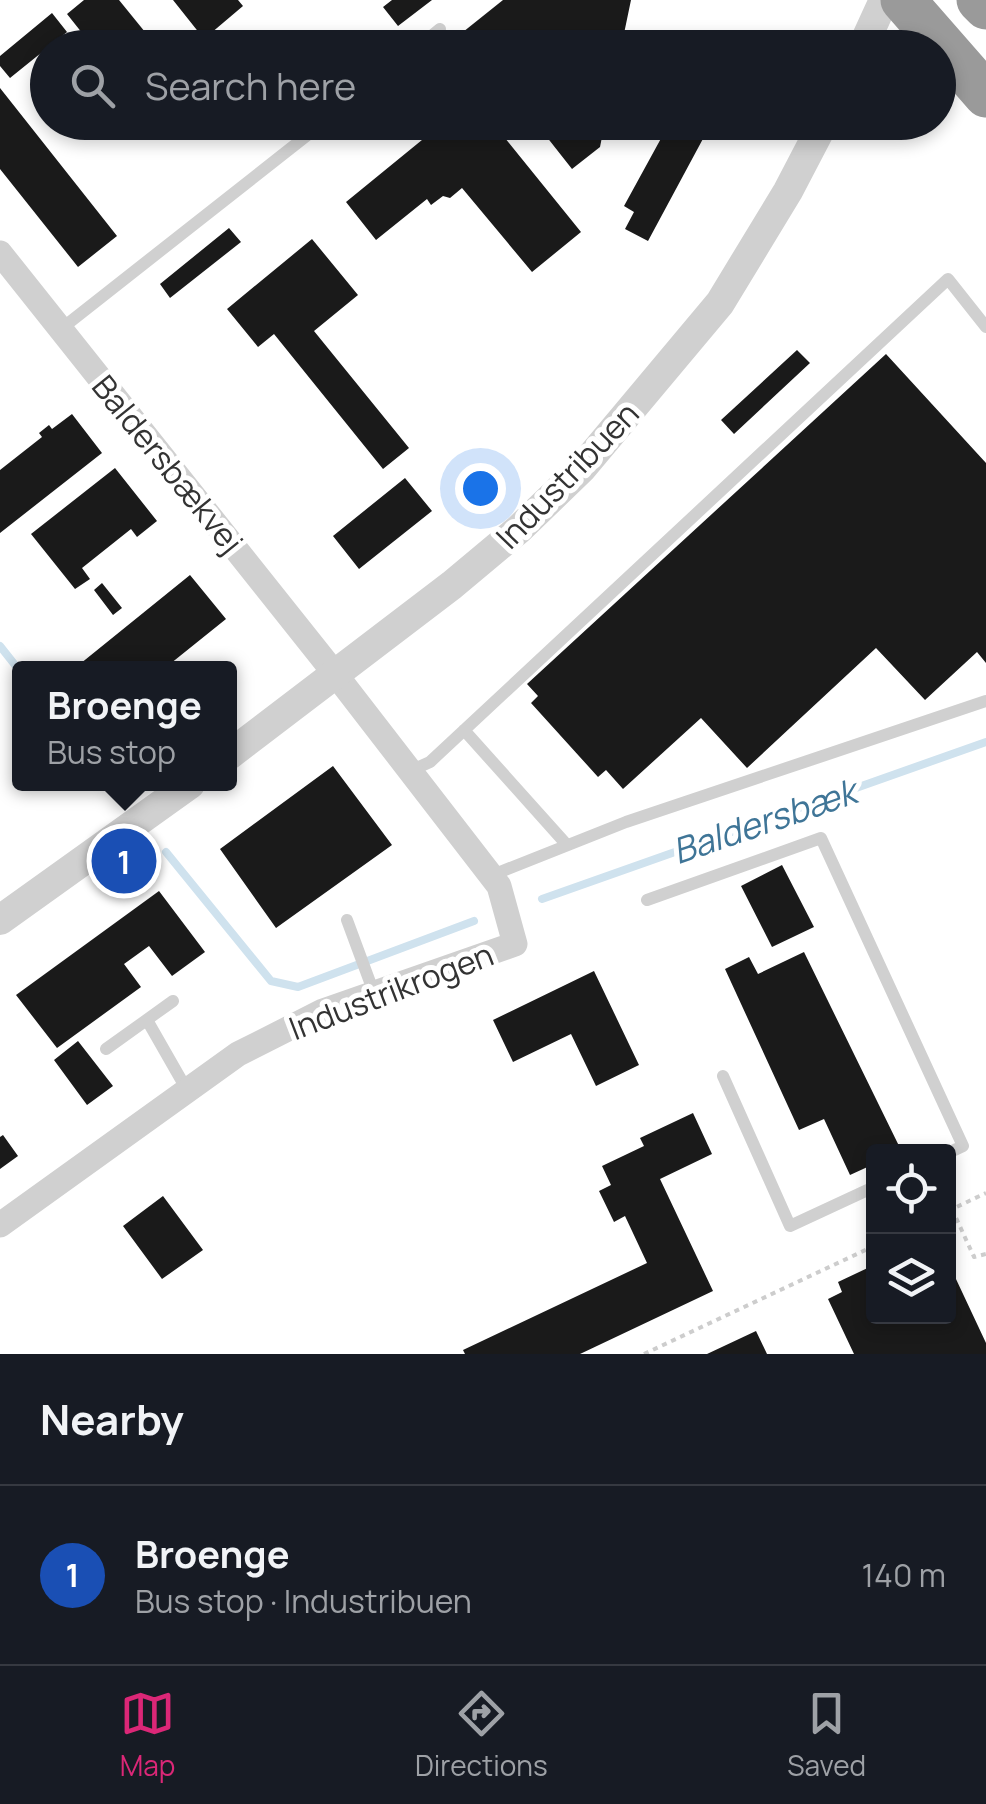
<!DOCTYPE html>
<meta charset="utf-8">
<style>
:root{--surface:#171b24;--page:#20242c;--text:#f1f3f6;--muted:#9ea1a6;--line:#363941;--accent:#db2777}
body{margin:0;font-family:Manrope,sans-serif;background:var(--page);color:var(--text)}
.controls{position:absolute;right:30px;bottom:30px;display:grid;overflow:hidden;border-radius:10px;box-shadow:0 5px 15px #0003}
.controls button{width:90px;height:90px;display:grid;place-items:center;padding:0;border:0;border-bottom:2px solid var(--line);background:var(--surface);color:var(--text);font:50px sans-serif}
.you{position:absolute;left:480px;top:488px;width:35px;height:35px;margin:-25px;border:8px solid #fff;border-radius:50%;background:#1a73e8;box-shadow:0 0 0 15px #1a73e833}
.badge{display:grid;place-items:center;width:65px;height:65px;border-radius:50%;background:var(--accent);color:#fff;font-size:32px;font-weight:700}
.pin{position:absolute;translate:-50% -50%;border:5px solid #fff;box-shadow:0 2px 10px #0006}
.popup{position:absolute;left:12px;top:661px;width:225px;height:130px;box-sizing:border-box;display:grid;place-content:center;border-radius:10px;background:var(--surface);filter:drop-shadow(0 2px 8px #0005);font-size:32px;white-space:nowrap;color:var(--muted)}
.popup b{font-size:38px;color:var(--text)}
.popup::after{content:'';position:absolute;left:50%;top:100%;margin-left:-20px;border:20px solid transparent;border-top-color:var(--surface)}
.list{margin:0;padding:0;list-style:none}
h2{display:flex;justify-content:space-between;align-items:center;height:130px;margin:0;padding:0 40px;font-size:42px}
h2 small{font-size:32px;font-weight:400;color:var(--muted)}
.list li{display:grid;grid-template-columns:65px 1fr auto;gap:30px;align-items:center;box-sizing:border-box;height:180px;padding:0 40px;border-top:2px solid var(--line)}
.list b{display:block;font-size:38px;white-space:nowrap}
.list p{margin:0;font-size:32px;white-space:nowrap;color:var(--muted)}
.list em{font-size:32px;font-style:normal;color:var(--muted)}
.icon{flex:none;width:55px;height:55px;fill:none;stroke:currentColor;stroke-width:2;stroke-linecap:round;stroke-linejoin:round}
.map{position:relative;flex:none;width:986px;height:1354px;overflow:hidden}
.search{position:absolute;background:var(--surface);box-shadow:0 5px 15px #0003;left:30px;right:30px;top:30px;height:110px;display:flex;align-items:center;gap:25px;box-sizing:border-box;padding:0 35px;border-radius:55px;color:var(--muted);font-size:38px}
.sheet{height:310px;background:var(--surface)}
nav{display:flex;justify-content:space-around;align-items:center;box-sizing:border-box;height:140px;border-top:2px solid var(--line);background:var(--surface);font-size:28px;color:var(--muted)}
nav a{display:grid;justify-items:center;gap:5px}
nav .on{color:var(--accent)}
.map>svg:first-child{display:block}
</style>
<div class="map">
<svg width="986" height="1354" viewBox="0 0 986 1354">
<rect width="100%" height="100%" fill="#fff"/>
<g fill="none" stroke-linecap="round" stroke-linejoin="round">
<path stroke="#cfe2ee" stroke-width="8" d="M0,646L19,670
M111,784L117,791
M166,852L271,981L298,987L474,921
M542,899L986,742"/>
</g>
<path fill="#1a1a1a" d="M84,0H119L158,48H94L67,14Z
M173,0H238L243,6L204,39Z
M392,0H432L398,26L383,7Z
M503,0H631L621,48H475L463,32Z
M52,13L67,32L10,78L0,66V56Z
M0,88L117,236L78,267L0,169Z
M444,122H492L581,232L532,272L462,188L450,198L443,196L431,205L427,199L376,240L346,202Z
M535,122H605L600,147L572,169Z
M670,122H712L648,241L625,229L634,212L624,206Z
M229,228L241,242L170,298L160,284Z
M312,239L358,295L314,331L409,448L383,469L274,334L258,347L227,309Z
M797,350L810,363L734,434L721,420Z
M886,354L986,463V663L977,652L925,700L876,648L747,768L701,718L623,789L606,770L598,777L531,703L538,696L527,684Z
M72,414L102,453L0,533V470L42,437L39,433L49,425L52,429Z
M115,468L157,521L137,537L131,529L82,568L90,579L75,589L31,534Z
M405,478L432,511L359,569L333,536Z
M190,575L226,619L165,668H75Z
M102,583L122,608L113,615L94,590Z
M333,766L392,845L276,928L220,849Z
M782,865L814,927L772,947L741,886Z
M159,891L205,952L172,976L149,946L124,964L141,987L57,1048L16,995Z
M804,952L901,1150L874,1152V1164L850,1175L824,1119L799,1130L725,969L749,957L758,974Z
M594,971L639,1065L596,1086L571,1034L513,1062L493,1020Z
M78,1041L113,1086L87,1105L54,1060Z
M693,1113L712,1154L660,1179L713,1291L580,1354H465L463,1350L647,1263L625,1216L614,1222L599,1191L611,1185L602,1166L644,1146L640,1138Z
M3,1135L18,1156L0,1169V1137Z
M163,1196L203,1250L162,1279L123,1226Z
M948,1262L986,1343V1354H854L828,1299L842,1292L838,1282L874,1265V1316H948Z
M756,1331L767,1354H707Z"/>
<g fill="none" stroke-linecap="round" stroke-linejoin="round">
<path stroke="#cdcdcd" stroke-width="4" stroke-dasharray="5 5" stroke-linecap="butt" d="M952,1209L974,1257L986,1254
M948,1211L986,1193
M644,1354L874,1246"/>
<path stroke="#d0d0d0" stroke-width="12" d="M417,48L440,29
M61,329L324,122
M464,730L567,845
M410,771L430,762L948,279L986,327
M490,876L626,822L986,701
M647,900L821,838L963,1146L948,1153
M347,920L374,993
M147,1020L187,1090
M106,1049L173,1001
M723,1076L790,1226L874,1187"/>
<path stroke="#d0d0d0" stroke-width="25" d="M0,253L336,675L499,886L515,944L323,1011L238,1054L0,1225"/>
<path stroke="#d0d0d0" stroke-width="30" d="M862,48L884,0
M229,755L452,585L519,529L581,469L720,303L788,191L824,122
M0,920L190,784"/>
<path stroke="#9a9a9a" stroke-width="45" d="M903,0L986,95
M979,0L986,7"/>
</g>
<g text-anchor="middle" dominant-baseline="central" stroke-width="10" stroke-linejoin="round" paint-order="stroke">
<g font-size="32" fill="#333" stroke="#fff">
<text transform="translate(168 464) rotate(51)">Baldersbækvej</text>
<text transform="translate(567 475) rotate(-46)">Industribuen</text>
<text transform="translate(391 991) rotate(-21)">Industrikrogen</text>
</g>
<g font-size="35" font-style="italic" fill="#3f7597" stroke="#fff">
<text transform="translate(764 821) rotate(-19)">Baldersbæk</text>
</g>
</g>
</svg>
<div class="controls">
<button><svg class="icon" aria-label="locate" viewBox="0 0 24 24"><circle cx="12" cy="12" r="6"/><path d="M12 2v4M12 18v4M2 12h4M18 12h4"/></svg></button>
<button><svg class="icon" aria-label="layers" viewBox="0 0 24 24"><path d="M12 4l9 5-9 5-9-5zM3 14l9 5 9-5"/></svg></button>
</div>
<div class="you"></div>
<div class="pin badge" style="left:124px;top:861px;background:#1a4fb4">1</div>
<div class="popup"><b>Broenge</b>Bus stop</div>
<div class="search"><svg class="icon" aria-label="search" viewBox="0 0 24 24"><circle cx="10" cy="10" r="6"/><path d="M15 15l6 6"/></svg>Search here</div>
</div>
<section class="sheet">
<h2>Nearby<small></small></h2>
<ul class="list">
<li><span class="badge" style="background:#1a4fb4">1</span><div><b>Broenge</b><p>Bus stop · Industribuen</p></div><em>140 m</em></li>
</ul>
</section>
<nav>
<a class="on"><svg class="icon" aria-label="map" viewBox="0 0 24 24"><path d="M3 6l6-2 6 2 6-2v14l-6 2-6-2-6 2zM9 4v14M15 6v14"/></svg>Map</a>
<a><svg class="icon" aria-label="directions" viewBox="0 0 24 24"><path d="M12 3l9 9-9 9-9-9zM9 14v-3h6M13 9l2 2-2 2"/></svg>Directions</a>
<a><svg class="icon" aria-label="saved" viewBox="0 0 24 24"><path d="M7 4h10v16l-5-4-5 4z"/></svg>Saved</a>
</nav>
